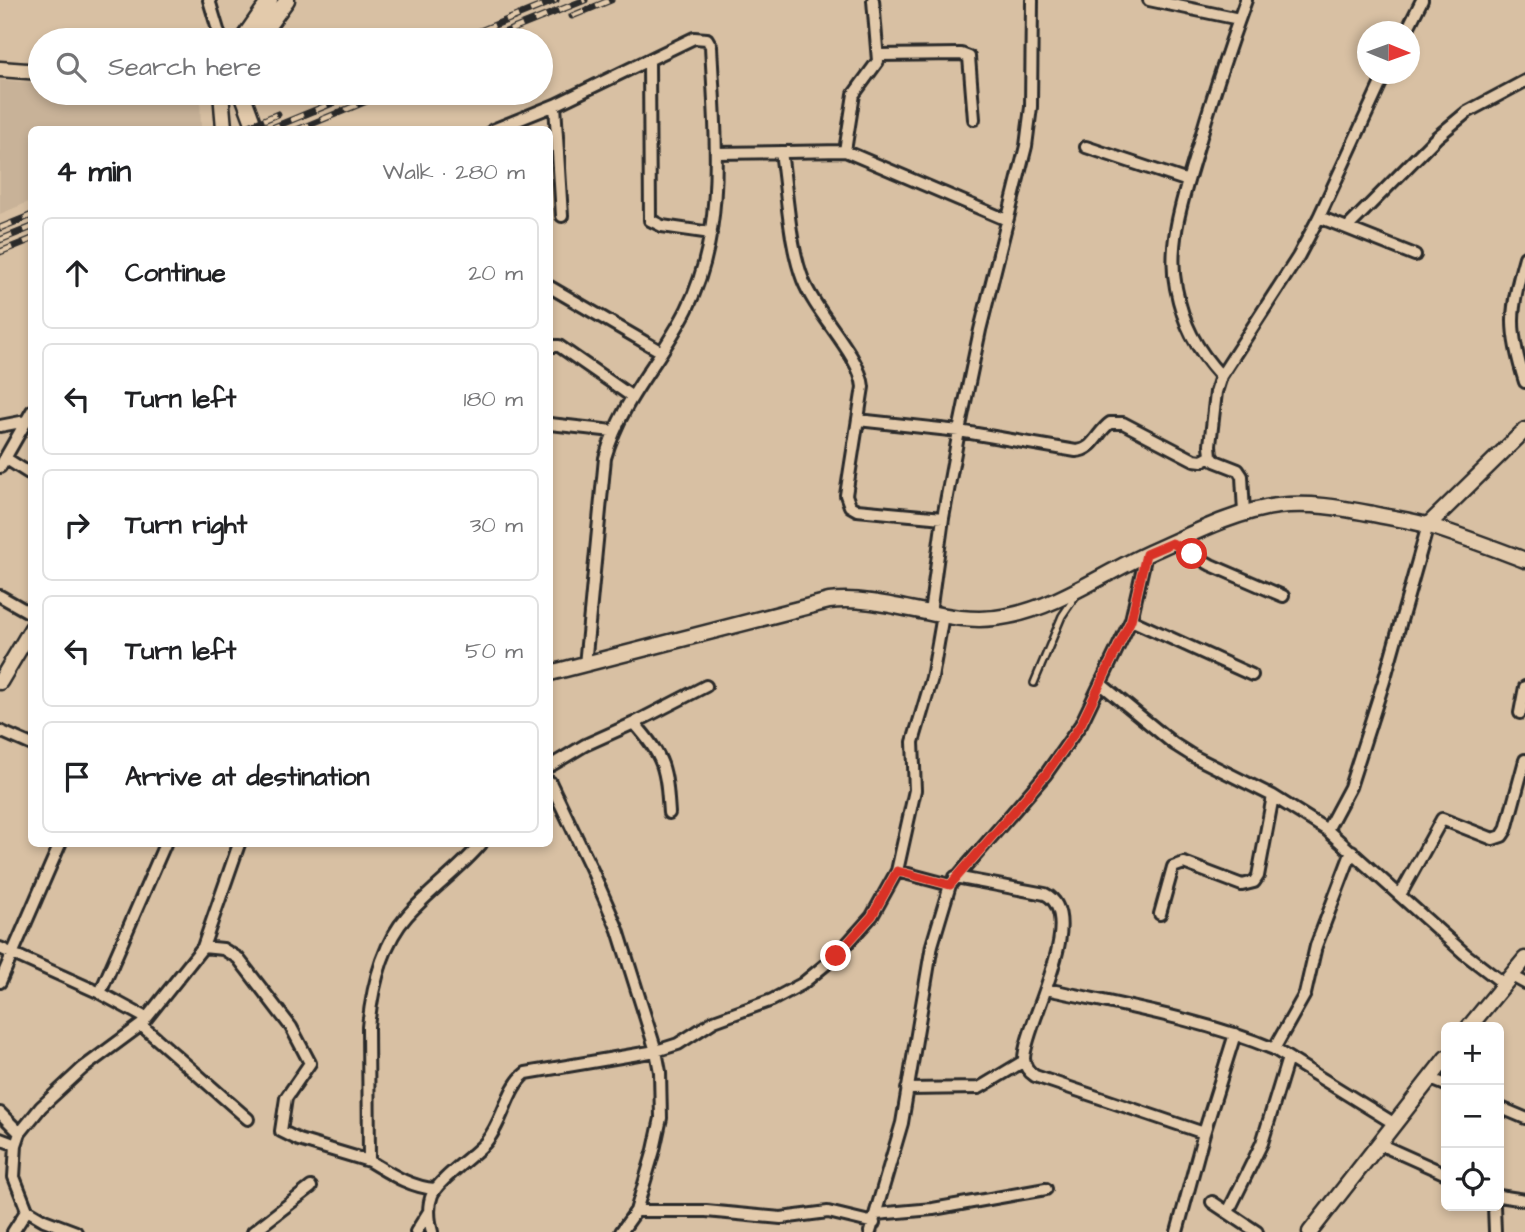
<!DOCTYPE html>
<meta charset="utf-8">
<style>
:root{--surface:#fff;--page:#f6f6f6;--text:#202124;--muted:#757577;--line:#e0e0e0}
body{margin:0;font-family:"Architects Daughter",sans-serif;background:var(--page);color:var(--text)}
.controls{position:absolute;right:21px;bottom:21px;display:grid;overflow:hidden;border-radius:10px;box-shadow:0 4px 10px #0003}
.controls button{width:63px;height:63px;display:grid;place-items:center;padding:0;border:0;border-bottom:2px solid var(--line);background:var(--surface);color:var(--text);font:35px sans-serif}
.compass{position:absolute;left:1357px;top:21px;width:63px;height:63px;border-radius:50%;background:var(--surface);box-shadow:0 4px 10px #0003;rotate:91deg}
.stop{position:absolute;width:21px;height:21px;margin:-16px;border:5px solid #d93025;border-radius:50%;background:#fff}
.stop.end{background:#d93025;border-color:#fff;box-shadow:0 2px 7px #0008}
.list{margin:0;padding:0;list-style:none}
h2{display:flex;justify-content:space-between;align-items:center;height:91px;margin:0;padding:0 28px;font-size:30px}
h2 small{font-size:23px;font-weight:400;color:var(--muted)}
.list li{display:grid;grid-template-columns:46px 1fr auto;gap:21px;align-items:center;box-sizing:border-box;height:112px;margin:0 14px 14px;padding:0 14px;border:2px solid var(--line);border-radius:10px}
.list b{display:block;font-size:26px;white-space:nowrap}
.list em{font-size:23px;font-style:normal;color:var(--muted)}
.icon{flex:none;width:38px;height:38px;fill:none;stroke:currentColor;stroke-width:2;stroke-linecap:round;stroke-linejoin:round}
.map{position:relative;flex:none;width:1525px;height:1232px;overflow:hidden}
.search{position:absolute;background:var(--surface);box-shadow:0 4px 10px #0003;left:28px;top:28px;width:525px;height:77px;display:flex;align-items:center;gap:18px;box-sizing:border-box;padding:0 24px;border-radius:38px;color:var(--muted);font-size:26px}
.panel{position:absolute;background:var(--surface);box-shadow:0 4px 10px #0003;left:28px;top:126px;width:525px;height:721px;border-radius:10px}
.map>svg:first-child{display:block}
</style>
<div class="map">
<svg width="1525" height="1232" viewBox="0 0 1525 1232">
<rect width="100%" height="100%" fill="#d8c0a3"/>
<filter id="ink" filterUnits="userSpaceOnUse"><feTurbulence type="fractalNoise" baseFrequency=".0143" numOctaves="2"/><feDisplacementMap in="SourceGraphic" scale="14" xChannelSelector="R" yChannelSelector="G"/><feConvolveMatrix kernelMatrix="1 2 1 2 8 2 1 2 1" color-interpolation-filters="sRGB"/></filter>
<g filter="url(#ink)">
<path fill="#c8b298" d="M0,80L40,83V93H200L201,129L32,130L31,201L0,214Z"/>
<g fill="none" stroke-linecap="round" stroke-linejoin="round">
<g stroke="#2b2b2b" stroke-width="10">
<path id="service" d="M1034,683L1062,616L1077,594"/>
</g>
<g stroke="#2b2b2b" stroke-width="16">
<path id="minor" d="M209,0L221,40
M1149,0L1239,19
M1406,32L1422,0
M878,55L961,54L969,57L974,119
M649,61L650,220L662,226L711,233
M555,105L562,216
M493,130L555,105L694,38L707,39L711,46C715,132 727,229 687,309C660,363 622,398 605,458L585,665
M1086,147L1188,181
M845,151L854,94L878,61L873,0
M781,152C787,191 789,244 803,280C816,314 860,355 863,387L846,495L850,506L857,510L943,518
M716,153L845,151L1007,220
M1319,217L1415,255
M1347,228L1437,137L1467,112L1525,81
M1525,257C1510,310 1508,329 1525,382
M550,287L660,351
M550,346H559L631,396
M1221,376C1196,349 1183,324 1176,288C1167,244 1183,198 1195,157C1210,104 1227,52 1246,0
M858,420L959,431L1076,451C1094,450 1097,432 1110,423H1123L1194,460L1202,461L1211,456
M550,424L613,431
M0,426L26,421
M5,458L32,475
M0,467L32,411
M1244,513L1242,476L1238,470L1215,461L1211,456L1210,445L1216,392L1221,376L1298,257L1319,217L1385,74
M1172,543L1211,565L1283,596
M0,596L32,614
M930,613L943,518L959,431L980,330L1026,146L1031,107L1032,0
M1131,620L1252,675
M1101,684L1174,744L1193,756L1273,796L1327,830L1465,954L1504,984
M1520,713L1525,687
M634,723C665,757 666,769 669,813
M0,731L32,745
M550,766L585,745L634,723L706,686
M550,782L592,870L618,930L656,1051L660,1072L661,1118L654,1150L636,1211L621,1232
M1327,830L1350,787L1384,681L1428,525
M897,871L950,885
M955,877L1045,894C1090,916 1024,1026 1024,1059C1025,1067 1028,1071 1035,1076L1204,1133
M1400,895L1442,819L1493,839L1502,836L1506,830L1525,760
M1160,914L1173,867L1184,863L1242,885L1254,882L1258,876L1273,796
M203,947L223,949L238,958L291,1027L310,1063L286,1098L281,1131L299,1140L369,1161
M0,948L100,993L146,1018
M1512,976L1525,983
M0,982L60,844
M1047,989C1123,1006 1202,1019 1274,1049L1395,1124
M100,993L165,844
M141,1025L248,1119
M1274,1049L1305,994L1316,946L1352,851
M1431,1079L1446,1085
M907,1089L979,1088L1024,1061
M1499,1107L1525,1118
M0,1113L20,1133
M0,1139L16,1145
M1379,1144L1446,1174
M435,1189C410,1187 391,1174 369,1161L368,1027C372,989 381,945 407,916C430,890 459,870 481,844
M1499,1196L1525,1200
M1212,1202L1257,1232
M1494,1206L1495,1232
M636,1211H706L781,1218L828,1212L874,1223
M1228,1212L1262,1143L1288,1058
M876,1214L933,1209L1046,1189
M13,1232L27,1210
M76,1232L44,1220L27,1210L14,1177L16,1145L20,1133L41,1107L83,1068L141,1025L203,947L239,844
M253,1232L311,1187
M416,1232L428,1213
M432,1232C429,1220 427,1207 432,1195C439,1179 473,1157 486,1142C504,1121 507,1087 526,1073L656,1051L678,1044L714,1021L772,1000L802,984L836,956L872,916L897,871L915,790L913,742L932,678L943,615
M870,1232L902,1123L932,945L950,885L1046,774L1081,724L1131,620L1146,554
M1177,1232L1204,1133L1235,1034"/>
</g>
<g stroke="#2b2b2b" stroke-width="19">
<path id="tertiary" d="M242,40L270,0
M258,40L287,0
M0,69L40,72
M221,93L224,128
M242,93L252,120
M1428,525L1525,430
M550,673L829,601C889,594 948,629 1008,616C1059,606 1102,574 1149,553C1188,536 1235,511 1278,506C1311,502 1341,508 1373,514C1391,518 1411,520 1430,526C1462,536 1493,548 1525,560
M0,682L32,628
M1469,1027L1525,959
M1310,1232L1446,1058"/>
</g>
<use href="#service" stroke="#e3caab" stroke-width="5"/>
<use href="#minor" stroke="#e3caab" stroke-width="10"/>
<use href="#tertiary" stroke="#e3caab" stroke-width="14"/>
<g stroke="#2b2b2b" stroke-width="7">
<path id="rail" d="M572,16L611,0
M458,40L556,0
M486,40L585,0
M240,130L278,114
M267,130L357,93
M297,130L386,93
M0,228L32,215
M0,240L32,227
M0,252L32,239"/>
</g>
<use href="#rail" stroke="#e3caab" stroke-width="4.5" stroke-dasharray="13" stroke-linecap="butt"/>
</g>
</g>
<g fill="none" stroke-linecap="round" stroke-linejoin="round" filter="url(#ink)">
<path stroke="#d93025" stroke-width="9" d="M836,956L872,916L897,871L950,885L1046,774L1081,724L1131,620L1146,554L1172,543L1192,554"/>
</g>
</svg>
<div class="controls">
<button>+</button>
<button>−</button>
<button><svg class="icon" aria-label="locate" viewBox="0 0 24 24"><circle cx="12" cy="12" r="6"/><path d="M12 2v4M12 18v4M2 12h4M18 12h4"/></svg></button>
</div>
<svg class="compass" viewBox="-18 -18 36 36"><path d="M0-13l5 13h-10z" fill="#e53935"/><path d="M0 13l5-13h-10z" fill="#757577"/></svg>
<div class="stop" style="left:1192px;top:554px"></div>
<div class="stop end" style="left:836px;top:956px"></div>
<div class="search"><svg class="icon" aria-label="search" viewBox="0 0 24 24"><circle cx="10" cy="10" r="6"/><path d="M15 15l6 6"/></svg>Search here</div>
<section class="panel">
<h2>4 min<small>Walk · 280 m</small></h2>
<ul class="list">
<li><svg class="icon" aria-label="ahead" viewBox="0 0 24 24"><path d="M12 20V5M6 11l6-6 6 6"/></svg><div><b>Continue</b></div><em>20 m</em></li>
<li><svg class="icon" aria-label="left" viewBox="0 0 24 24"><path d="M17 20v-9H6M10 6l-5 5 5 5"/></svg><div><b>Turn left</b></div><em>180 m</em></li>
<li><svg class="icon" aria-label="right" viewBox="0 0 24 24"><path d="M7 20v-9h11M14 6l5 5-5 5"/></svg><div><b>Turn right</b></div><em>30 m</em></li>
<li><svg class="icon" aria-label="left" viewBox="0 0 24 24"><path d="M17 20v-9H6M10 6l-5 5 5 5"/></svg><div><b>Turn left</b></div><em>50 m</em></li>
<li><svg class="icon" aria-label="arrive" viewBox="0 0 24 24"><path d="M6 21V4h12l-3 4 3 4H6"/></svg><div><b>Arrive at destination</b></div></li>
</ul>
</section>
</div>
